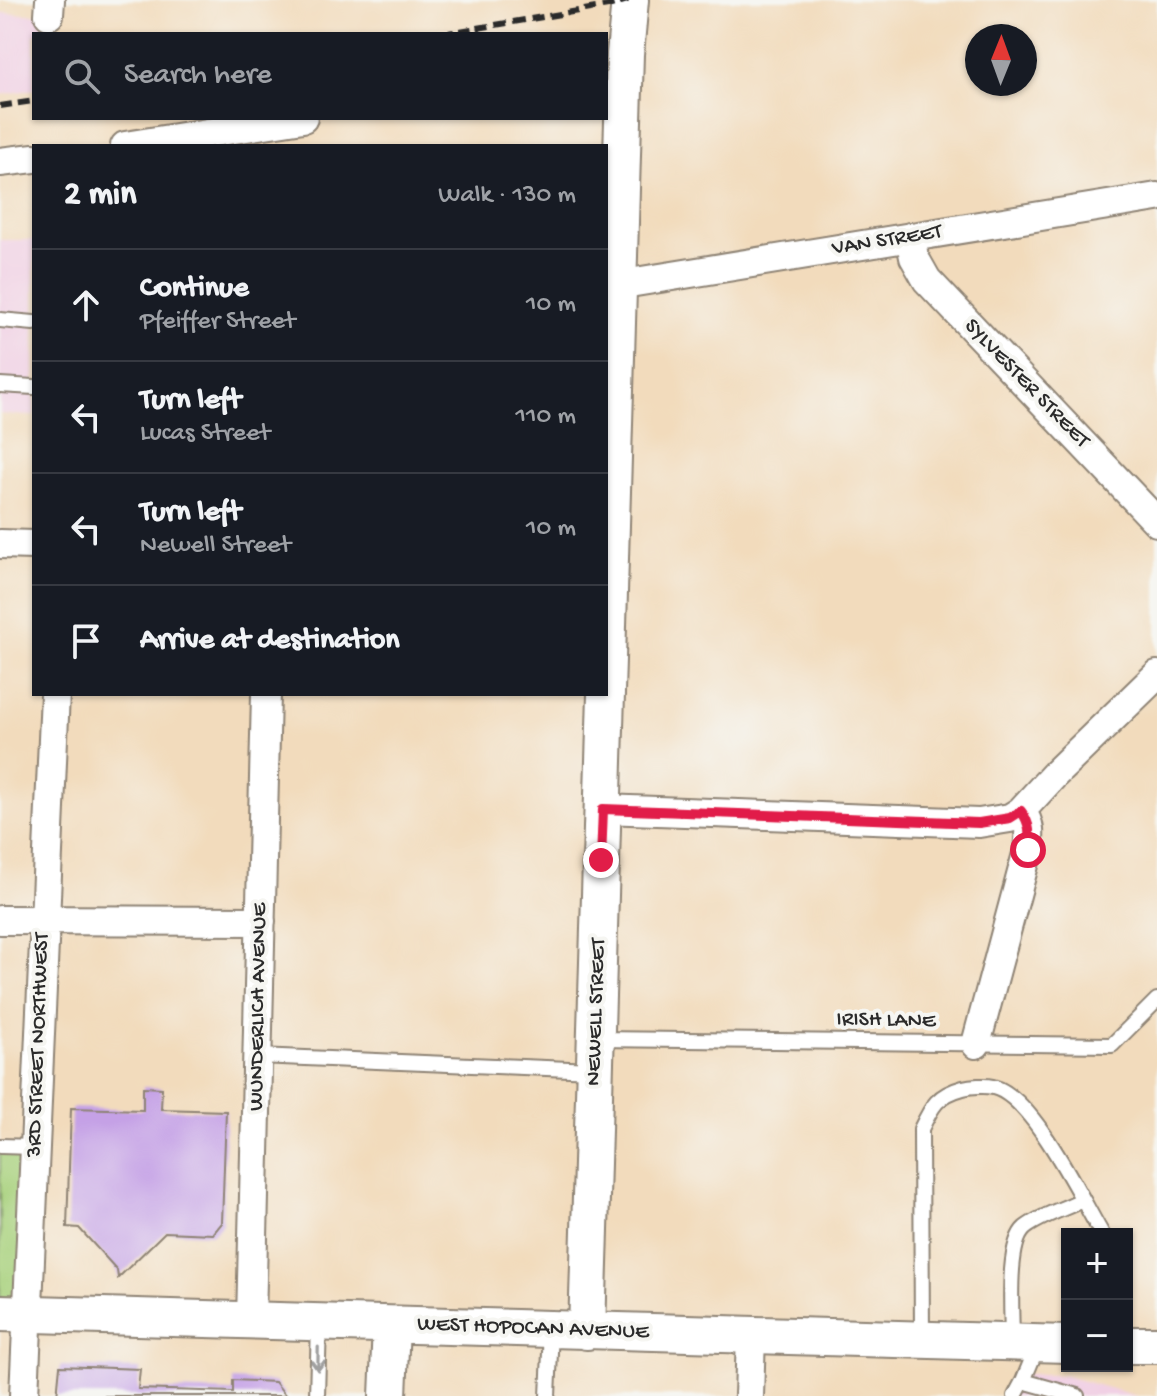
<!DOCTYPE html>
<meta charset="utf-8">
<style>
:root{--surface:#171b24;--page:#242831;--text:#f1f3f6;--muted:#9ea1a6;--line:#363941}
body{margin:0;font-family:"Gochi Hand",sans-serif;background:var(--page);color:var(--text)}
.controls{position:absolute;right:24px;bottom:24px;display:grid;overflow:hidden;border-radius:0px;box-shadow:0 2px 6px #0004}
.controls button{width:72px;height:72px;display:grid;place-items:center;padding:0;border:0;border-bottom:2px solid var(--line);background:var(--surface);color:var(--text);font:40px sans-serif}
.compass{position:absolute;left:965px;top:24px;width:72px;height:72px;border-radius:50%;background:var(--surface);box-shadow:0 2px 6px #0004;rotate:1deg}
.stop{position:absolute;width:24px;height:24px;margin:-18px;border:6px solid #e11d48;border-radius:50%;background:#fff}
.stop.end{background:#e11d48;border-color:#fff;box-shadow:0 2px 8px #0008}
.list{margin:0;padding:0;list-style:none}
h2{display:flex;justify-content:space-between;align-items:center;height:104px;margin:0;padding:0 32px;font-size:34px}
h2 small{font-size:26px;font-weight:400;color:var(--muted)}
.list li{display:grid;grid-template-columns:52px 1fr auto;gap:24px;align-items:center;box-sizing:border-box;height:112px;padding:0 32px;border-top:2px solid var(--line)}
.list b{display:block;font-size:30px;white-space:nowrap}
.list p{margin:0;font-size:26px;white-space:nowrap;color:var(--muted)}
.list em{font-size:26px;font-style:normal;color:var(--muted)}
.icon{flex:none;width:44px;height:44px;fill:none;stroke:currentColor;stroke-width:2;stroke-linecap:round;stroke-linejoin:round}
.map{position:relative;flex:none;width:1157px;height:1396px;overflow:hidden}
.search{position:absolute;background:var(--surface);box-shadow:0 2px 6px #0004;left:32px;top:32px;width:576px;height:88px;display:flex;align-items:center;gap:20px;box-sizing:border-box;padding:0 28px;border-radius:0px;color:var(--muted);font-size:30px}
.panel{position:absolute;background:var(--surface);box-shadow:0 2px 6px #0004;left:32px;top:144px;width:576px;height:552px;border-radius:0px}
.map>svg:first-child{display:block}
</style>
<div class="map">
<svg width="1157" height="1396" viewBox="0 0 1157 1396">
<rect width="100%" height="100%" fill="#f6f6f2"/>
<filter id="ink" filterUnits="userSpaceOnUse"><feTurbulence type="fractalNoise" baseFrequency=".0125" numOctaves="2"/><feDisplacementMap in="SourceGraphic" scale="16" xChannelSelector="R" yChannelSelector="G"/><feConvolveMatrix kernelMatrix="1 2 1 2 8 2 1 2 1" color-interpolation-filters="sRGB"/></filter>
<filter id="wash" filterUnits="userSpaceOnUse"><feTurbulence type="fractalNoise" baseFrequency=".006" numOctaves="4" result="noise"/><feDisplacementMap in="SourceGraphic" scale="32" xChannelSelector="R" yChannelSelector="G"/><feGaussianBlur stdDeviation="1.8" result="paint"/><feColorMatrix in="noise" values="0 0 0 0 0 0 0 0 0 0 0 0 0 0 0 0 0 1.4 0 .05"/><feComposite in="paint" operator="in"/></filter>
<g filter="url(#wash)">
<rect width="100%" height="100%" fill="#f2dbbc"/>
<path fill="#f1d0e4" d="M0,13L49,15L47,34H34V89L0,95Z
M0,240H34V416L0,414Z
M1017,1375H1062L1137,1396H1010Z"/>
<path fill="#a8d17d" stroke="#6a7e54" stroke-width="2" d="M0,1146L35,1147L26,1314L0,1312Z"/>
<g id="blocks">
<path fill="#c5a1e6" d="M143,1087L162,1088L161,1109L226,1111L222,1223L213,1234L165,1232L118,1278L117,1270L79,1228L67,1227L71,1108L143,1110Z
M60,1366L140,1369L138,1389L233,1392V1380L275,1382L286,1396H57Z"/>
</g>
</g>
<g filter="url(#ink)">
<use href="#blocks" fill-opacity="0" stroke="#8e8374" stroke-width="2"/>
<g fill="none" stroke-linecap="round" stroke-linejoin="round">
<g stroke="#8e8374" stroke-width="18">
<path id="service" d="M0,320L34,323
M0,385L34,387
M596,1039L1112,1045L1157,1000
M258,1056L593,1070
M0,1146L35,1147
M922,1340L921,1129C932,1106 937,1095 963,1088C971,1086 985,1085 993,1087C1033,1096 1081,1199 1102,1234
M1012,1340C1012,1315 1006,1244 1025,1228C1040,1216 1064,1209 1082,1200
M1038,1345L1023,1381L1077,1396
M317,1396L319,1323
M548,1396L551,1330
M1015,1396L1023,1381"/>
</g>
<g stroke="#8e8374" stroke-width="32">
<path id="minor" d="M49,15L50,0
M125,146L303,118
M0,162L34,158
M910,237L914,257L927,280L1157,522
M617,285L1157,197
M0,544L34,545
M603,809L979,823L1010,818L1021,811L1056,773L1157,675
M0,920L261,921
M976,1044L1028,850C1030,834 1031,824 1021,811
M251,1321L266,694
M24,1396L55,694
M749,1396L751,1336"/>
</g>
<g stroke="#8e8374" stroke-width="40">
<path id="tertiary" d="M606,693L625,54L630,0
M0,1313L1067,1344
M587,1331L606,694
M1127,1345H1157
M388,1396L391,1325"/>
</g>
<use href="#service" stroke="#fff" stroke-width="14"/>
<use href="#minor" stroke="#fff" stroke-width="28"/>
<use href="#tertiary" stroke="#fff" stroke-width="36"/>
<path stroke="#2b2b2b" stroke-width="6" stroke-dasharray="12 6" stroke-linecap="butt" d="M442,34L608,6L628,0
M0,106L34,101"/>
</g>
<defs><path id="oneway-shaft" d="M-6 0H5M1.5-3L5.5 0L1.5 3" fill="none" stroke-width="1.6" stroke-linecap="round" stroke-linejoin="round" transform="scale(2)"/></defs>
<use stroke="#a0a0a0" href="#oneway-shaft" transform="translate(318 1359) rotate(91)"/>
</g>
<g fill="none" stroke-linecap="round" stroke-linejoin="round" filter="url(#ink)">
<path stroke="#e11d48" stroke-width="10" d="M601,860L603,809L979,823L1010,818L1021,811C1031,824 1030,835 1028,850"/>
</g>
<g text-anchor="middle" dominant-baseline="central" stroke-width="8" stroke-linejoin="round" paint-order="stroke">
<g font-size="22" fill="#2b2b2b" stroke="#f6f6f2">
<text transform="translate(887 241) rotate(-9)">VAN STREET</text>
<text transform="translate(1026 384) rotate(46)">SYLVESTER STREET</text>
<text transform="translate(259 1007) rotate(-89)">WUNDERLICH AVENUE</text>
<text transform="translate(597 1012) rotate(-88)">NEWELL STREET</text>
<text transform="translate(886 1021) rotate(1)">IRISH LANE</text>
<text transform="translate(39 1045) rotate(-88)">3RD STREET NORTHWEST</text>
<text transform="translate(533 1329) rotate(2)">WEST HOPOCAN AVENUE</text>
</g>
</g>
</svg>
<div class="controls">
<button>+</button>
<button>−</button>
</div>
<svg class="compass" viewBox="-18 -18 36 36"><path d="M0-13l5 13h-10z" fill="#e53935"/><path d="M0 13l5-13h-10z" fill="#9ea1a6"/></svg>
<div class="stop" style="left:1028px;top:850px"></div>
<div class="stop end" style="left:601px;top:860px"></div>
<div class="search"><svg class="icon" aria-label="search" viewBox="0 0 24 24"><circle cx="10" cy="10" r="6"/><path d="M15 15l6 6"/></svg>Search here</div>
<section class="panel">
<h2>2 min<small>Walk · 130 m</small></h2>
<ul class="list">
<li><svg class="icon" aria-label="ahead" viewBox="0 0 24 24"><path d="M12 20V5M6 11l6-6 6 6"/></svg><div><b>Continue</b><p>Pfeiffer Street</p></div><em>10 m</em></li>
<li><svg class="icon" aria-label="left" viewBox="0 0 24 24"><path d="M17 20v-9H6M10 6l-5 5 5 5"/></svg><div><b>Turn left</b><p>Lucas Street</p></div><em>110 m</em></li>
<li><svg class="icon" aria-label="left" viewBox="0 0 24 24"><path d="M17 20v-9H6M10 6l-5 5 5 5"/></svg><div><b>Turn left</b><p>Newell Street</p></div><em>10 m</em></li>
<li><svg class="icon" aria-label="arrive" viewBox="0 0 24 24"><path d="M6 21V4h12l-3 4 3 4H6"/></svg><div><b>Arrive at destination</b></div></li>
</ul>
</section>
</div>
